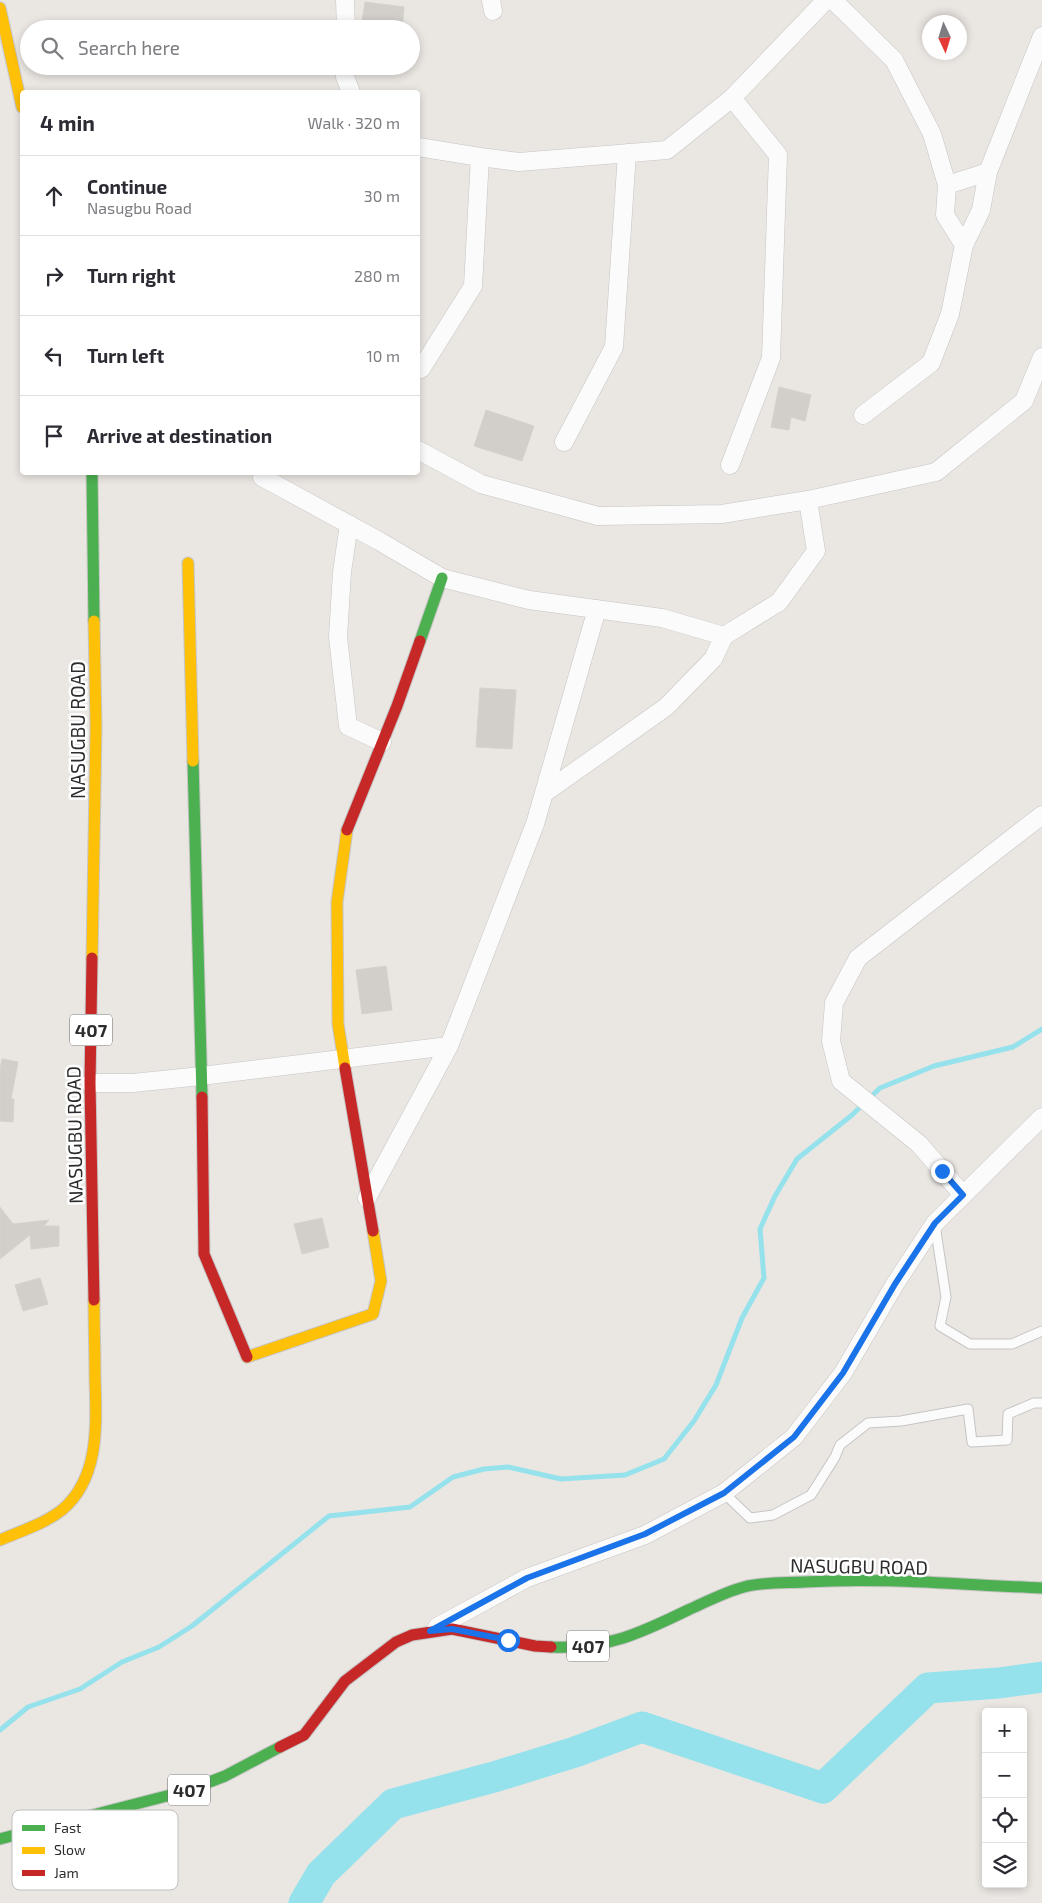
<!DOCTYPE html>
<meta charset="utf-8">
<style>
:root{--surface:#fff;--page:#f2f2f3;--text:#2b2b33;--muted:#7c7c81;--line:#e1e1e2}
body{margin:0;font-family:"Exo 2",sans-serif;background:var(--page);color:var(--text)}
.controls{position:absolute;right:15px;bottom:15px;display:grid;overflow:hidden;border-radius:5px;box-shadow:0 2px 8px #0003}
.controls button{width:45px;height:45px;display:grid;place-items:center;padding:0;border:0;border-bottom:1px solid var(--line);background:var(--surface);color:var(--text);font:25px sans-serif}
.compass{position:absolute;left:922px;top:15px;width:45px;height:45px;border-radius:50%;background:var(--surface);box-shadow:0 2px 8px #0003;rotate:176deg}
.stop{position:absolute;width:15px;height:15px;margin:-11px;border:4px solid #1a73e8;border-radius:50%;background:#fff}
.stop.end{background:#1a73e8;border-color:#fff;box-shadow:0 1px 5px #0008}
.list{margin:0;padding:0;list-style:none}
h2{display:flex;justify-content:space-between;align-items:center;height:65px;margin:0;padding:0 20px;font-size:21px}
h2 small{font-size:16px;font-weight:400;color:var(--muted)}
.list li{display:grid;grid-template-columns:32px 1fr auto;gap:15px;align-items:center;box-sizing:border-box;height:80px;padding:0 20px;border-top:1px solid var(--line)}
.list b{display:block;font-size:19px;white-space:nowrap}
.list p{margin:0;font-size:16px;white-space:nowrap;color:var(--muted)}
.list em{font-size:16px;font-style:normal;color:var(--muted)}
.icon{flex:none;width:28px;height:28px;fill:none;stroke:currentColor;stroke-width:2;stroke-linecap:round;stroke-linejoin:round}
.map{position:relative;flex:none;width:1042px;height:1903px;overflow:hidden}
.search{position:absolute;background:var(--surface);box-shadow:0 2px 8px #0003;left:20px;top:20px;width:400px;height:55px;display:flex;align-items:center;gap:12px;box-sizing:border-box;padding:0 18px;border-radius:28px;color:var(--muted);font-size:19px}
.panel{position:absolute;background:var(--surface);box-shadow:0 2px 8px #0003;left:20px;top:90px;width:400px;height:385px;border-radius:5px}
.map>svg:first-child{display:block}
</style>
<div class="map">
<svg width="1042" height="1903" viewBox="0 0 1042 1903">
<rect width="100%" height="100%" fill="#eae6e2"/>
<g fill="none" stroke-linecap="round" stroke-linejoin="round">
<path stroke="#95e2ec" stroke-width="5" d="M0,1730L28,1707L80,1689L122,1662L159,1647L192,1626L329,1516L410,1507L453,1477L484,1469L508,1467L561,1479L625,1475L664,1459L694,1421L716,1385L742,1318L764,1278L760,1229L775,1196L797,1159L852,1115L880,1088L934,1066L1013,1047L1042,1029"/>
<path stroke="#95e2ec" stroke-width="31" d="M304,1903L321,1874L393,1804L494,1777L575,1752L642,1727L823,1788L928,1688L999,1683L1042,1677"/>
</g>
<path fill="#d2cfcb" stroke="#d5d2ce" d="M365,2L404,7L402,29H361Z
M779,387L811,395L805,421L791,417L789,430L771,427Z
M486,410L534,426L522,461L474,446Z
M480,688L516,690L512,749L476,747Z
M386,966L392,1010L362,1014L356,970Z
M2,1059L18,1062L11,1099H14L13,1122L0,1121V1069Z
M0,1207L13,1224L49,1220L44,1226H59V1246L31,1249L30,1235L0,1259Z
M322,1218L329,1247L302,1254L294,1224Z
M40,1278L48,1304L23,1311L15,1285Z"/>
<g fill="none" stroke-linecap="round" stroke-linejoin="round">
<g stroke="#c6c5c5" stroke-width="11">
<path id="lane" d="M935,1225L946,1297L940,1326L970,1344H1012L1042,1331
M724,1493L750,1518L773,1515L811,1495L835,1457L840,1445L868,1423L901,1421L968,1409L972,1442L1007,1440L1008,1414L1034,1403H1042"/>
</g>
<g stroke="#c6c5c5" stroke-width="19">
<path id="street" d="M345,0L346,29
M491,0L493,11
M833,0L894,60L932,134L947,185L988,172L1042,36
M345,66V77L351,92
M418,147L480,157L519,162L667,150L732,98L826,0
M947,185L945,215L964,245L981,210L988,172
M421,369L473,286L480,157
M863,415L931,363L950,314L964,245
M564,442L614,347L627,153
M418,450L481,484L598,516L722,514L808,500L936,472L1024,401L1042,357
M730,465L771,358L778,155L732,98
M262,477L379,541L442,578L529,600L662,618L724,636L779,602L816,551L808,500
M349,524L342,572L338,637L348,726L382,742
M546,792L666,707L713,659L724,636
M90,1083H133L201,1076L449,1046
M963,1195L919,1144L841,1081L831,1041L834,1003L858,958L1042,815
M367,1198L449,1046L535,824L597,609
M437,1627L527,1578L645,1535L724,1493L794,1437L843,1373L895,1284L935,1223L1042,1117"/>
</g>
<g stroke="#c6c5c5" stroke-width="13">
<path id="fast" d="M92,472L94,621
M420,641L442,578
M193,761L202,1097
M551,1647C605,1650 641,1633 688,1610C706,1602 725,1592 744,1587C763,1582 784,1583 804,1582C883,1577 963,1585 1042,1588
M0,1839L186,1791L225,1776L280,1747"/>
</g>
<g stroke="#c6c5c5" stroke-width="13">
<path id="slow" d="M0,8L22,107
M188,563L193,761
M92,958L96,727L94,621
M345,1068L338,1024L337,902L347,830
M247,1357L373,1314L381,1281L373,1231
M0,1540C21,1531 44,1524 62,1510C101,1477 96,1422 95,1377C95,1351 94,1326 94,1300"/>
</g>
<g stroke="#c6c5c5" stroke-width="13">
<path id="jam" d="M347,830L397,706L420,641
M92,958L90,1083L94,1300
M345,1068L373,1231
M202,1097L204,1254L247,1357
M280,1747L304,1735L345,1681L396,1642L412,1635L452,1629L535,1646L551,1647"/>
</g>
<use href="#lane" stroke="#fcfbfb" stroke-width="9"/>
<use href="#street" stroke="#fcfbfb" stroke-width="18"/>
<use href="#fast" stroke="#4caf50" stroke-width="11"/>
<use href="#slow" stroke="#ffc107" stroke-width="11"/>
<use href="#jam" stroke="#c62828" stroke-width="11"/>
</g>
<g fill="none" stroke-linecap="round" stroke-linejoin="round">
<path stroke="#1a73e8" stroke-width="6" d="M508,1640L452,1629L430,1631L527,1578L645,1534L724,1493L794,1437L843,1373L895,1284L935,1223L963,1195L942,1171"/>
</g>
<g text-anchor="middle" dominant-baseline="central" stroke-width="5" stroke-linejoin="round" paint-order="stroke">
<g fill="#fff" stroke="#6c6c6c" stroke-width="1">
<rect x="70" y="1014.5" width="42" height="31" rx="4"/>
<rect x="567" y="1630.5" width="42" height="31" rx="4"/>
<rect x="168" y="1774.5" width="42" height="31" rx="4"/>
</g>
<g font-size="18" font-weight="bold" fill="#2d2d2d">
<text x="91" y="1030">407</text>
<text x="588" y="1646">407</text>
<text x="189" y="1790">407</text>
</g>
<g font-size="19" fill="#2d2d2d" stroke="#fff">
<text transform="translate(77 730) rotate(-90)">NASUGBU ROAD</text>
<text transform="translate(74 1135) rotate(-91)">NASUGBU ROAD</text>
<text transform="translate(859 1566) rotate(1)">NASUGBU ROAD</text>
</g>
</g>
<rect x="12" y="1810" width="166" height="80" rx="8" fill="#fff" stroke="#c0c0c0" stroke-width="1"/>
<rect x="22" y="1825" width="23" height="6" fill="#4caf50"/>
<rect x="22" y="1847" width="23" height="7" fill="#ffc107"/>
<rect x="22" y="1870" width="23" height="6" fill="#c62828"/>
<g font-size="14" fill="#2d2d2d">
<text x="54" y="1833">Fast</text>
<text x="54" y="1855">Slow</text>
<text x="54" y="1878">Jam</text>
</g>
</svg>
<div class="controls">
<button>+</button>
<button>−</button>
<button><svg class="icon" aria-label="locate" viewBox="0 0 24 24"><circle cx="12" cy="12" r="6"/><path d="M12 2v4M12 18v4M2 12h4M18 12h4"/></svg></button>
<button><svg class="icon" aria-label="layers" viewBox="0 0 24 24"><path d="M12 4l9 5-9 5-9-5zM3 14l9 5 9-5"/></svg></button>
</div>
<svg class="compass" viewBox="-18 -18 36 36"><path d="M0-13l5 13h-10z" fill="#e53935"/><path d="M0 13l5-13h-10z" fill="#7c7c81"/></svg>
<div class="stop" style="left:508px;top:1640px"></div>
<div class="stop end" style="left:942px;top:1171px"></div>
<div class="search"><svg class="icon" aria-label="search" viewBox="0 0 24 24"><circle cx="10" cy="10" r="6"/><path d="M15 15l6 6"/></svg>Search here</div>
<section class="panel">
<h2>4 min<small>Walk · 320 m</small></h2>
<ul class="list">
<li><svg class="icon" aria-label="ahead" viewBox="0 0 24 24"><path d="M12 20V5M6 11l6-6 6 6"/></svg><div><b>Continue</b><p>Nasugbu Road</p></div><em>30 m</em></li>
<li><svg class="icon" aria-label="right" viewBox="0 0 24 24"><path d="M7 20v-9h11M14 6l5 5-5 5"/></svg><div><b>Turn right</b></div><em>280 m</em></li>
<li><svg class="icon" aria-label="left" viewBox="0 0 24 24"><path d="M17 20v-9H6M10 6l-5 5 5 5"/></svg><div><b>Turn left</b></div><em>10 m</em></li>
<li><svg class="icon" aria-label="arrive" viewBox="0 0 24 24"><path d="M6 21V4h12l-3 4 3 4H6"/></svg><div><b>Arrive at destination</b></div></li>
</ul>
</section>
</div>
